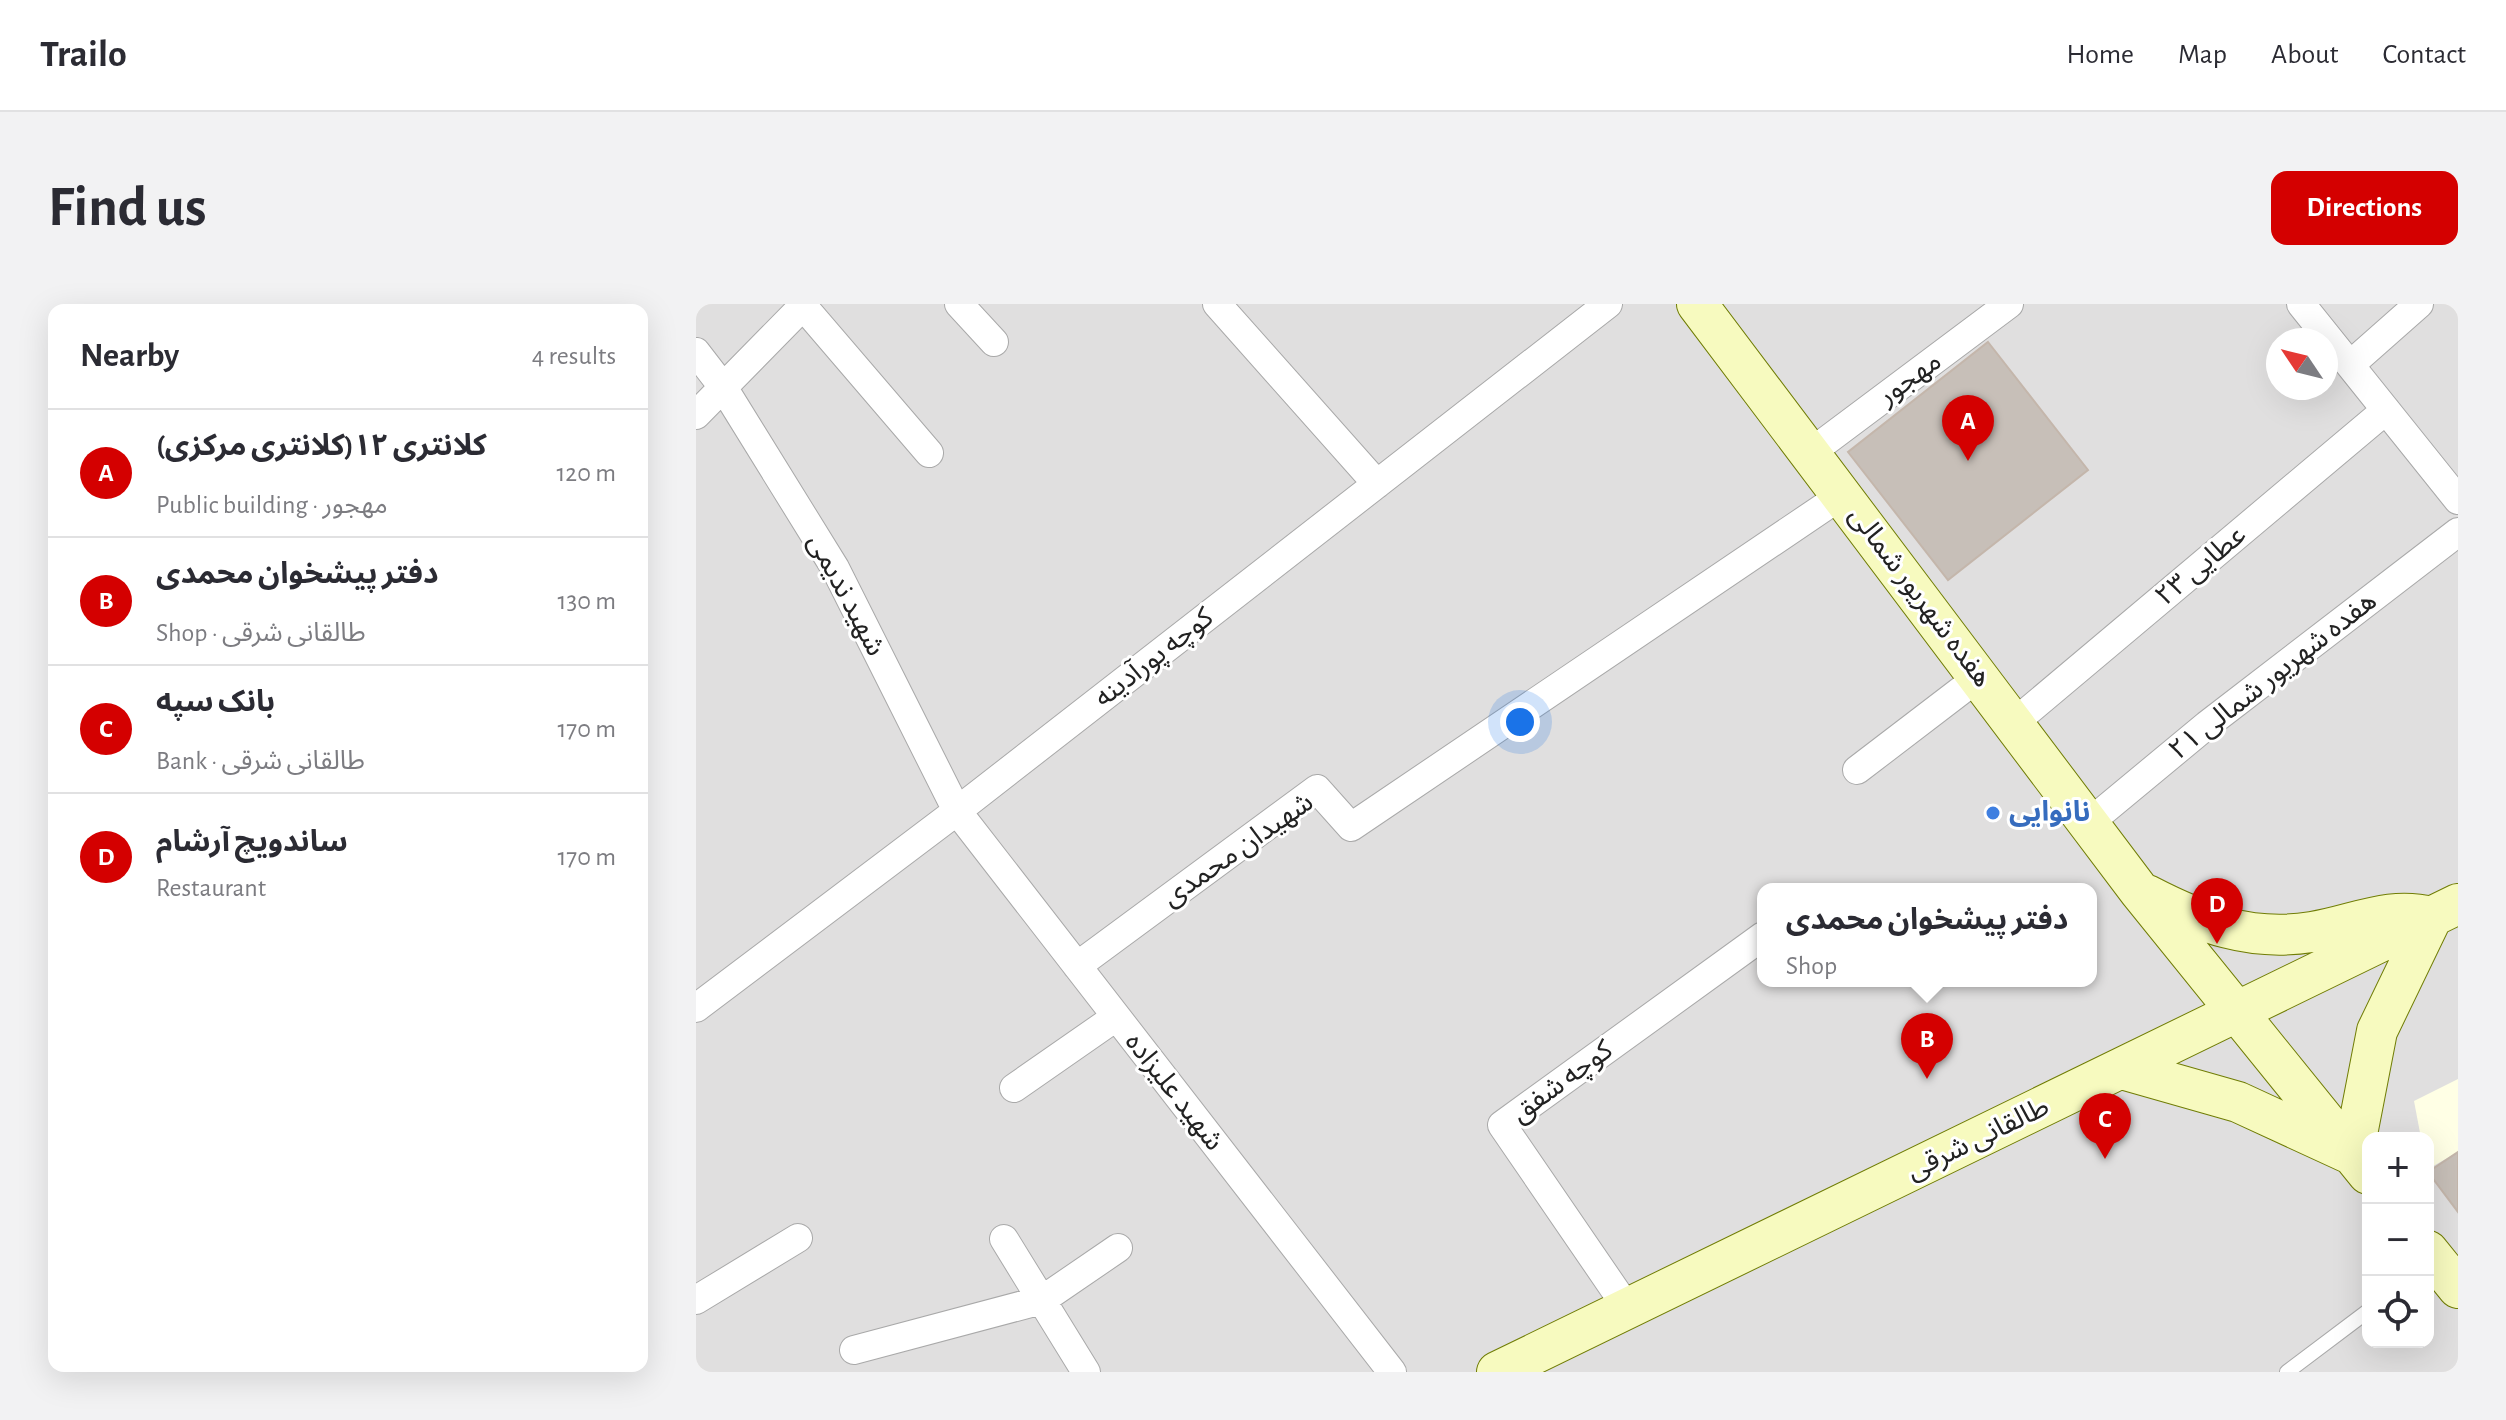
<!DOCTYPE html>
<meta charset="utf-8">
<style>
:root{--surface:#fff;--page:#f2f2f3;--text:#2b2b33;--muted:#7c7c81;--line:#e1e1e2;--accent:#d40000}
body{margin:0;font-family:"Alegreya Sans","Noto Sans Arabic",sans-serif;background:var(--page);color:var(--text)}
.controls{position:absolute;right:24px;bottom:24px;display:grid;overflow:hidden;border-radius:16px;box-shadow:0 8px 32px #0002}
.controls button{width:72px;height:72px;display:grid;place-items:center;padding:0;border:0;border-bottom:2px solid var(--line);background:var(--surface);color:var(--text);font:40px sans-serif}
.compass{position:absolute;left:1570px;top:24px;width:72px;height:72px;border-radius:50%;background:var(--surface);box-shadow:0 8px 32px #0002;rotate:305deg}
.you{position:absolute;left:824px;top:418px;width:28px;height:28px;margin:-20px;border:6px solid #fff;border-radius:50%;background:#1a73e8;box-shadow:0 0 0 12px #1a73e833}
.badge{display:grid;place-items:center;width:52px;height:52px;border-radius:50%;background:var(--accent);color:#fff;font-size:26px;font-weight:700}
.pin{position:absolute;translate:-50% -66px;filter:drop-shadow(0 2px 4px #0008)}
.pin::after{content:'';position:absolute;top:42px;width:28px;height:24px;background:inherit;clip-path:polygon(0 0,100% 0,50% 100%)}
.popup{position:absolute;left:1061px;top:579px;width:340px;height:104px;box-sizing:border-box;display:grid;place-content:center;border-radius:16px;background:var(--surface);filter:drop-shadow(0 2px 6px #0005);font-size:26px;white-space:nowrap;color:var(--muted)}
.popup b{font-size:30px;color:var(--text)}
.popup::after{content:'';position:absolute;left:50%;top:100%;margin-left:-16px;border:16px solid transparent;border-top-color:var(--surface)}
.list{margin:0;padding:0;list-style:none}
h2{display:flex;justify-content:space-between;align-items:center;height:104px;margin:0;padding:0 32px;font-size:34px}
h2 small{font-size:26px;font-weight:400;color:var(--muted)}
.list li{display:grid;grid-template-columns:52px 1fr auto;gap:24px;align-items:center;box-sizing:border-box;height:128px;padding:0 32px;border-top:2px solid var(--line)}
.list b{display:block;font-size:30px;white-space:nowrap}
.list p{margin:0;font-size:26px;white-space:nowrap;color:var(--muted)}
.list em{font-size:26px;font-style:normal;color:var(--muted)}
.icon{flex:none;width:44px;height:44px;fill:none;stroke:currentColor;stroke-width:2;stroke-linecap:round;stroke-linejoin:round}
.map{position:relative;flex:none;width:1762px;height:1068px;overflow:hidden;border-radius:16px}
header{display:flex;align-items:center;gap:48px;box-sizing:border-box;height:112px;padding:0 40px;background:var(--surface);border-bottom:2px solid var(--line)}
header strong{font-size:38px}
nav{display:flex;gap:44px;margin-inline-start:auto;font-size:28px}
.intro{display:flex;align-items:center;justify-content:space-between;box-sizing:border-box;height:192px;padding:0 48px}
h1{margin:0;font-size:56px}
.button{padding:20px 36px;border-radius:16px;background:var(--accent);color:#fff;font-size:28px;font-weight:700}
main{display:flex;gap:48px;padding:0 48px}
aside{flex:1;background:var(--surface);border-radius:16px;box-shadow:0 8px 32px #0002}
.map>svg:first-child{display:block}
</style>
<header>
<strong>Trailo</strong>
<nav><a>Home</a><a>Map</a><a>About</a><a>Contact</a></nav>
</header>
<div class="intro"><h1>Find us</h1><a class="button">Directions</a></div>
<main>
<aside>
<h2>Nearby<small>4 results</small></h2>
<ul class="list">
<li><span class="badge">A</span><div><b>(کلانتری ۱۲(کلانتری مرکزی</b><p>Public building · مهجور</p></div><em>120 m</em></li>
<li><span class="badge">B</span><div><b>دفتر پیشخوان محمدی</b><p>Shop · طالقانی شرقی</p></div><em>130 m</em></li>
<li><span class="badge">C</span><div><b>بانک سپه</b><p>Bank · طالقانی شرقی</p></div><em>170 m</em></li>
<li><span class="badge">D</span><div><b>ساندویچ آرشام</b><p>Restaurant</p></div><em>170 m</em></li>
</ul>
</aside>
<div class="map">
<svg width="1762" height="1068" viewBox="0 0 1762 1068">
<rect width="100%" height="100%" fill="#f2efe9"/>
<path fill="#e0dfdf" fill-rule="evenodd" d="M0,0H1762V1068H0ZM1582,36H1630V84H1582ZM1067,585H1395V677H1067ZM1672,834H1732V1038H1672Z"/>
<path fill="#ffffe5" d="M1762,775V848L1732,865V834H1725L1718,797Z"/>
<path fill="#c7bfb8" stroke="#c4b6ab" stroke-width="2" d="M1292,38L1392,166L1252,276L1152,148Z
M1762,848V908L1732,868Z"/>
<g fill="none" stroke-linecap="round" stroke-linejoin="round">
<g stroke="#a9a9a9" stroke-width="16">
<path id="service" d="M1591,1068L1672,1007"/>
</g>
<g stroke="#a9a9a9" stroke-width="30">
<path id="minor" d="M263,0L298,38
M521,0L681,180
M1605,0L1762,196
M107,2L233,149
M0,48L27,83L139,264L261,507L696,1068
M1654,61L1723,0
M0,111L109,0
M1114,149L1313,0
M1319,418L1690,106
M1161,466L1284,372
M1394,518L1511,421L1762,228
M381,662L621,485L655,523L1146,191
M0,704L261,507L912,0
M318,784L420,713
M308,935L390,1068
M0,996L102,934
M932,1005L806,821L1067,632
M158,1046L346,996L422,944"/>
</g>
<g stroke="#707d05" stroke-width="42">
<path id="secondary" d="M1001,0L1444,588L1672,870
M1426,765L1542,798L1657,851L1681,727L1736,613C1691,602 1660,621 1616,628C1554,638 1505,619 1451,591
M1732,947L1762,984
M801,1068L1762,600"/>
</g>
<use href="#service" stroke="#fff" stroke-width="14"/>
<use href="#minor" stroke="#fff" stroke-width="28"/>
<use href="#secondary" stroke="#f7fabf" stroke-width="40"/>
</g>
<circle fill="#3f7fe0" stroke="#fff" stroke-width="3" cx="1297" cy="509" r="8"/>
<g text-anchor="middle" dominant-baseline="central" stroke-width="6" stroke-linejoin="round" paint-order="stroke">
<g font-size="28" fill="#222" stroke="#fff">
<text transform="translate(1214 75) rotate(-36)">مهجور</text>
<text transform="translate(1505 262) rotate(-40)">عطایی ۲۳</text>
<text transform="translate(150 291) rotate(62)">شهید ندیمی</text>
<text transform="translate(1224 293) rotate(53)">هفده شهریور شمالی</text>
<text transform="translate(458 354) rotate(-38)">کوچه پورآدینه</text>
<text transform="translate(1577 372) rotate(-38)">هفده شهریور شمالی ۲۱</text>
<text transform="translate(542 546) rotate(-35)">شهیدان محمدی</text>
<text transform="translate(866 778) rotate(-36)">کوچه شفق</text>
<text transform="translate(478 788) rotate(52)">شهید علیزاده</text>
<text transform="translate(1282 835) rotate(-26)">طالقانی شرقی</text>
</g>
<g font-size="28" font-weight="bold" fill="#366cbe" stroke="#fff" text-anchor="start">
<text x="1313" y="509">نانوایی</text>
</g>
</g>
</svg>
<div class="controls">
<button>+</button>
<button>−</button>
<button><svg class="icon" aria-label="locate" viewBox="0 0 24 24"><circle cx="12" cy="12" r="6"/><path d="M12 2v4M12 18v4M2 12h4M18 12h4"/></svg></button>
</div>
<svg class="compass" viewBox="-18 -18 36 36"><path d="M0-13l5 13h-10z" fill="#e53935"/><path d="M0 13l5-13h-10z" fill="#7c7c81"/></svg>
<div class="you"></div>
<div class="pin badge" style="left:1272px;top:157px">A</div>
<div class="pin badge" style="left:1231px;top:775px">B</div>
<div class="popup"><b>دفتر پیشخوان محمدی</b>Shop</div>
<div class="pin badge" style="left:1409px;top:855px">C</div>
<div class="pin badge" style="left:1521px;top:640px">D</div>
</div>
</main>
